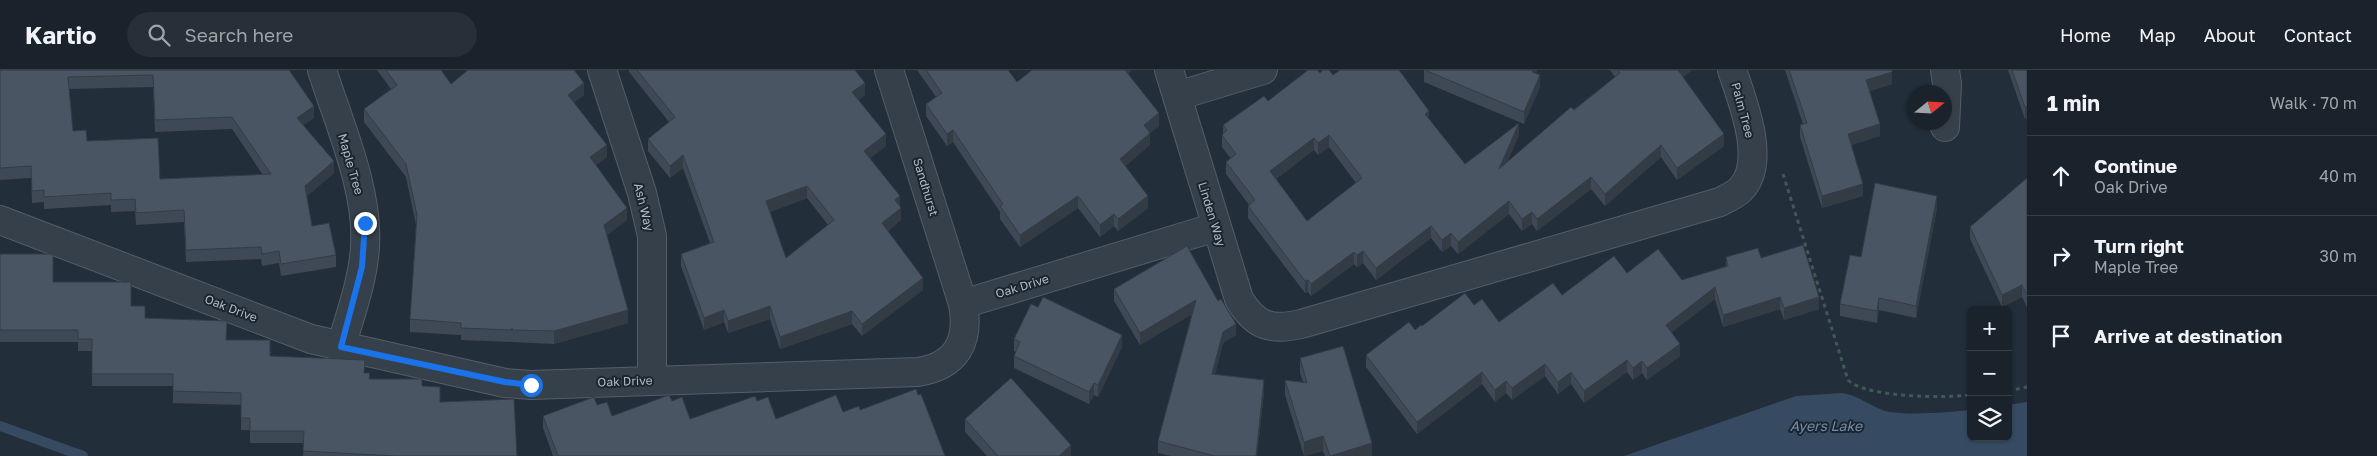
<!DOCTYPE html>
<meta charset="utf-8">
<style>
:root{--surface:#1a222c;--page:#272f38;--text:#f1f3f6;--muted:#9fa4a9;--line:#383f48}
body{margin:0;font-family:"Golos Text",sans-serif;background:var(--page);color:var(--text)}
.controls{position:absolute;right:15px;bottom:15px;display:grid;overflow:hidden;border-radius:8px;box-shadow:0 1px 4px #0004}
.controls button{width:45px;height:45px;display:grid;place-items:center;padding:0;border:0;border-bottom:1px solid var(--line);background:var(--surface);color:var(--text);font:25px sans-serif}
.compass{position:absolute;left:1907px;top:15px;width:45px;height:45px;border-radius:50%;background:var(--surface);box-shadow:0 1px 4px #0004;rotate:72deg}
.stop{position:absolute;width:15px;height:15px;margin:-11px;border:4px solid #1a73e8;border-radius:50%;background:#fff}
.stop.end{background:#1a73e8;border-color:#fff;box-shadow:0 1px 5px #0008}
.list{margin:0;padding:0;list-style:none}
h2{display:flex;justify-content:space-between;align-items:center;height:65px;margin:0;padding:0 20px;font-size:21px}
h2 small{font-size:16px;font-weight:400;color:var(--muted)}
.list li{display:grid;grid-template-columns:32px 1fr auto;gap:15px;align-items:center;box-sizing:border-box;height:80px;padding:0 20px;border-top:1px solid var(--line)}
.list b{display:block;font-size:19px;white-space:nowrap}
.list p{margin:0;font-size:16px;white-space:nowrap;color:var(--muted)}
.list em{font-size:16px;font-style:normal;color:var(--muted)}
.icon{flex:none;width:28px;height:28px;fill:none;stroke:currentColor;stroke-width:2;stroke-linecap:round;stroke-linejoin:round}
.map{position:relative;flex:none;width:2027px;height:386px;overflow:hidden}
header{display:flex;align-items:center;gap:30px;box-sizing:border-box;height:70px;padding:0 25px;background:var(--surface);border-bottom:1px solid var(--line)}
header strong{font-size:24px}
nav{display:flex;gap:28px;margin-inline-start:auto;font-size:18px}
.search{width:350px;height:45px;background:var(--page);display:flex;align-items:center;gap:12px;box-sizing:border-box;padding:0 18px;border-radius:28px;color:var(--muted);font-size:19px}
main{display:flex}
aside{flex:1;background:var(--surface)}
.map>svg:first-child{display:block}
</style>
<header>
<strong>Kartio</strong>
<div class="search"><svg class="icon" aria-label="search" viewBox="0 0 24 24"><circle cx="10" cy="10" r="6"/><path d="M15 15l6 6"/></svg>Search here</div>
<nav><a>Home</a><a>Map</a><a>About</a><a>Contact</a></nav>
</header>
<main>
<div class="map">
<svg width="2027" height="386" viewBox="0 0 2027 386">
<rect width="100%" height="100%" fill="#222e3a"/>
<path fill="#364b61" d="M1842,323C1858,325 1870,336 1885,341C1904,346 1950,342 1971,340V367H2008V335L2027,332V386H1624L1796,326Z"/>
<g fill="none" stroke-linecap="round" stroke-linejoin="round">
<path stroke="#364b61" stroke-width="10" d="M0,356L83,386"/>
<g stroke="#545e68" stroke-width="30">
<path id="minor" d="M322,0C339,54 369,120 365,177C363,211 350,245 341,277
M602,0L642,123L652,166V310
M889,0L963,234
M1169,0L1239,229C1255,256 1271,261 1301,254L1720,132C1727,128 1735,125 1740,120C1768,93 1742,30 1732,0
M1177,26L1263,0
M1945,57L1947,14L1945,0
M0,150L311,269L505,313L531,315L918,302C956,296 970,272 963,234L1216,157"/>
</g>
<path stroke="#425758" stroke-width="3" stroke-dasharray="4 4" stroke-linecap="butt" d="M1783,104L1848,310C1866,328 1945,328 1971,325
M2008,321L2027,317"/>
<use href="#minor" stroke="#36404a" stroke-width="28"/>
</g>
<path fill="#3f4955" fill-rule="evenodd" d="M0,0H289L314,48L303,55L334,103L307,126L312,156L336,185V197L281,206L279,193L262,196L261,189L186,192L184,152L136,155L135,141L111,142V135L44,139V132L32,133L31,108L0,110ZM153,17L155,62L232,59L263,105L160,109L87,71L73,61L69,19Z
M377,0H441L451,14L584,25L574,32L607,87L596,95L627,150L607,165L628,253L554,274L512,272V270V272L461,270V265L410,262V249L416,155L406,107L364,52V39L391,19Z
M629,0H855L865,25L858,30L886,76L870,88L900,137L901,150L888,161L923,220L862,266L852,254L780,279L770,249L728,263L724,252L704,260L681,196V184L710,173L683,98L670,108L648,81V69L669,52L629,2ZM807,128L828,155L786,188L770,142Z
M917,0H1008L1017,12L1132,0L1128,3L1159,56L1150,63V75L1125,96L1148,138L1118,161L1114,156L1100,167L1078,138L1020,177L1000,149V142L953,72L947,76L926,46V34L936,27Z
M1424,0H1537L1536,3L1540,17L1524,54L1424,12Z
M1610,0H1692L1683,7L1724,76L1677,110L1661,87L1605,136L1591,119L1537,161L1532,154L1522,161L1509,144L1458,184L1451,176L1442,182L1431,168L1376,210L1363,193L1357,197L1354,194L1311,226L1308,222L1305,223L1248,148V136L1249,135L1226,104V92L1231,89L1222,77V65L1223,64V55L1320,3L1333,5L1429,49L1465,94L1519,65L1507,92L1615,7ZM1329,77L1356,113L1307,151L1276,109L1314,80L1318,85Z
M1785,0H1892V14L1870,21L1880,66L1851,75L1863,126L1822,138L1800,67V55L1803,54Z
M2008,0H2027L2025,49Z
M2027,108V237L2022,227L2002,237L1970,169V157Z
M1937,138L1916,248L1879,240L1877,253L1840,246V234L1861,187Z
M1187,176L1236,265L1223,273L1215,304L1264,322L1257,386H1171L1158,383V371L1192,244L1140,275L1114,231V219Z
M0,184L53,212L131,236L145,248L227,270L270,286L365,303L370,309L422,316L440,332L517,386H303L304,373H250V360H241V335L173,333V316H92V281H78V272H0Z
M1726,187L1761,188L1819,239L1784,250L1780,239L1723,257L1715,229L1671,262L1680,286L1647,310L1642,303L1633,310L1627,302L1584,333L1571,314L1558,324L1545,306L1512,330L1506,323L1495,332L1482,314L1417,364L1366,297V285L1422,256L1474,235L1499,252L1562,225L1627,203L1682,210L1726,197Z
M1014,269L1122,277L1098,327L1094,325L1089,334L1014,298V286L1016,282L1014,281Z
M1300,288L1372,386H1325L1323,381L1304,386L1285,325V310L1303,312L1300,303Z
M918,325L945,386H553L543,358V346L597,335L612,346L672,331L690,349L757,331L776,349L860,340Z
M965,349L1071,386H987L965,362Z"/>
<path fill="#333c45" d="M1122,0H1132L1122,8Z
M1533,0H1537L1532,14V2Z
M1677,0H1692L1677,11Z
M1892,2V14L1866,22V10Z
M1540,5V17L1524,54V42Z
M584,13V25L568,37V25Z
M865,13V25L852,34V22Z
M314,36V48L297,60V48Z
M2027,36V48L2025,49V37Z
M1429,41V53L1425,44Z
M1159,43V56L1144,67V55Z
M1519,53V65L1499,111V99Z
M1880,54V66L1848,76V64Z
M953,60V72L947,76V64Z
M1150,63V75L1120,101V89Z
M886,64V76L864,93V81Z
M1724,64V76L1677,110V98Z
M1329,65V77L1318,85V73Z
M1314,68V80L1270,113V101Z
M607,75V87L590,99V87Z
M1661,75V87L1605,136V124Z
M683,85V98L670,108V96Z
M334,91V103L305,128V116Z
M1591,107V119L1537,161V149Z
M1863,114V126L1822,138V126Z
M807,116V128L766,143V131Z
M900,126V138L895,130Z
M1078,126V138L1020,177V165Z
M1148,126V138L1118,161V149Z
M1937,126V138L1916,248V236Z
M1509,131V144L1458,184V172Z
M627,138V150L604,167V155Z
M901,138V150L882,165V153Z
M1532,142V154L1522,161V149Z
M1114,144V156L1100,167V155Z
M1431,156V168L1376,210V198Z
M1451,163V176L1442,182V170Z
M1363,181V193L1357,197V185Z
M1354,182V194L1311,226V214Z
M923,208V220L862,266V254Z
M1308,210V222L1305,223V211Z
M2022,215V227L2002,237V225Z
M1715,217V229L1666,267V255Z
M1780,227V239L1723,257V245Z
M1819,227V239L1784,250V238Z
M1879,228V240L1877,253V241Z
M1196,230V242L1140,275V263Z
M770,236V249L728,263V251Z
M628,240V253L554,274V261Z
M724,240V252L704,260V248Z
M852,241V254L780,279V267Z
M1236,254V265L1223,273L1212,316V304L1223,262Z
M1122,265V277L1098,327V315Z
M1680,274V286L1647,310V298Z
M1627,290V302L1584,333V321Z
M1642,291V303L1633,310V298Z
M1545,294V306L1512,330V318Z
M1482,302V314L1417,364V352Z
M1571,302V314L1558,324V312Z
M1264,310V322L1257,386H1256Z
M1506,311V323L1495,332V320Z
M1094,313V325L1089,334V322Z
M1323,366V381L1304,386V372Z
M1372,373V386H1330Z
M1071,375V386H1059Z"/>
<path fill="#495563" stroke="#333c45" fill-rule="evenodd" d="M0,0H289L314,36L297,48L334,91L305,116L312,156L329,153L336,185L281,194L279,181L262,184L261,177L186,180L184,140L136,143L135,129L111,130V123L44,127V120L32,121L31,96L0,98ZM153,5L155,50L232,47L271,104L160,109L158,68L87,71L86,60L73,61L68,7Z
M386,0H441L451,14L468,0H574L584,13L568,25L607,75L590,87L627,138L604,155L628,240L554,261L512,260V258V260L461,258V253L410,249L417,145L406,94L364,39L397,15Z
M637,0H855L865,13L852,22L886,64L864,81L900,126L895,130L901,138L882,153L923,208L862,254L852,241L780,267L770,236L728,251L724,240L704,248L681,184L714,172L683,85L670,96L648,69L675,47ZM807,116L834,150L786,188L766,131Z
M926,0H1008L1017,12L1032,0H1125L1159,43L1144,55L1150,63L1120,89L1148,126L1118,149L1114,144L1100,155L1078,126L1020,165L1000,136L1003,134L953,60L947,64L926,34L942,23Z
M1308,0H1317L1320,3L1323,0H1329L1333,5L1340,0H1399L1429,41L1425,44L1465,94L1519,53L1499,99L1571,37L1574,40L1620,3L1618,0H1678L1724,64L1677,98L1661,75L1605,124L1591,107L1537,149L1532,142L1522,149L1509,131L1458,172L1451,163L1442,170L1431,156L1376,198L1363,181L1357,185L1354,182L1311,214L1308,210L1305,211L1248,136L1255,130L1226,92L1236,84L1222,65L1227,60L1223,55L1264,26L1268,31ZM1329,65L1362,108L1307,151L1270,101L1314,68L1318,73Z
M1425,0H1533L1532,2L1540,5L1524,42Z
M1789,0H1892V2L1866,10L1880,54L1848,64L1863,114L1822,126L1800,55L1807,53Z
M2012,0H2027V36L2025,37Z
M2027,108V225L2022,215L2002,225L1970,157Z
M1875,113L1937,126L1916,236L1879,228L1877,241L1840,234L1850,185L1861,187Z
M1803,175L1819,227L1784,238L1780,227L1723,245L1715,217L1666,255L1680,274L1647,298L1642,291L1633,298L1627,290L1584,321L1571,302L1558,312L1545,294L1512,318L1506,311L1495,320L1482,302L1417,352L1366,285L1409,252L1415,260L1421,255L1422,256L1465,223L1474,235L1482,229L1499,252L1553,213L1562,225L1614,186L1627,203L1658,179L1682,210L1728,196L1726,187L1758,178L1761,188Z
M1187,176L1218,231L1221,229L1236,254L1223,262L1212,304L1264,310L1256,386H1215L1158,371L1196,230L1140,263L1114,219Z
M0,184H53V212H131V236H145V248L227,251L226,270H270V286L365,290L364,303H370L369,309H422V316L440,317V332L514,329L517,386H396L303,381L304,361H250V348H241V323L173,321V304H92V269H78V260H0Z
M1043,227L1122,265L1098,315L1094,313L1089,322L1014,286L1020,272L1014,269L1031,234L1038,237Z
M1343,276L1372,373L1330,386L1323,366L1304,372L1285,310L1307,313L1300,288Z
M1011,308L1071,375L1059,386H998L965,349Z
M916,319L918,325L921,324L945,386H558L543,346L594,327L597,335L607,332L612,346L669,325L672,331L682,327L690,349L755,326L757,331L768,327L776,349L836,325L843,342L859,336L860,340Z"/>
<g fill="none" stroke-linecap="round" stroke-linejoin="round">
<path stroke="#1a73e8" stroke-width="6" d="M365,153L362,197L341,277L505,312L531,315"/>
</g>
<g text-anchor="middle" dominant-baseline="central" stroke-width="4" stroke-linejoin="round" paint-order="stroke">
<g font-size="12" fill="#b1bbc6" stroke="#1b252f">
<text transform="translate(1743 40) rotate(75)">Palm Tree</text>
<text transform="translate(351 94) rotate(74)">Maple Tree</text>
<text transform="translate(926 117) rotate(73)">Sandhurst</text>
<text transform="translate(644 137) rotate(76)">Ash Way</text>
<text transform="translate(1212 144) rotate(73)">Linden Way</text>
<text transform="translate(1022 216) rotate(-17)">Oak Drive</text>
<text transform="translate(231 238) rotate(21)">Oak Drive</text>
<text transform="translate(625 311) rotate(-2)">Oak Drive</text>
</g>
<g font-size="14" font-style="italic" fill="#728daa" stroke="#1b252f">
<text x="1826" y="355">Ayers Lake</text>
</g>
</g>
</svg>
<div class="controls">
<button>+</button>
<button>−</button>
<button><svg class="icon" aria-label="layers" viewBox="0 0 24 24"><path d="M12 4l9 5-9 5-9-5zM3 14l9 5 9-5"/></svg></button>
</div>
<svg class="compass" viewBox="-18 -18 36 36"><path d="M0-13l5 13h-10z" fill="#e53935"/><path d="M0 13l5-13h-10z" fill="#9fa4a9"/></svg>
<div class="stop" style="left:531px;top:315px"></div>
<div class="stop end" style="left:365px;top:153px"></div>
</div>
<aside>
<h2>1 min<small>Walk · 70 m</small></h2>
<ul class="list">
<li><svg class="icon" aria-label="ahead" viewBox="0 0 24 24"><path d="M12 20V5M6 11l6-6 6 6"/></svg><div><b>Continue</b><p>Oak Drive</p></div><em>40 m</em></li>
<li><svg class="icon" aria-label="right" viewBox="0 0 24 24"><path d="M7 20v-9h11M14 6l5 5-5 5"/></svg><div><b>Turn right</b><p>Maple Tree</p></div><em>30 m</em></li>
<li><svg class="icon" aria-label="arrive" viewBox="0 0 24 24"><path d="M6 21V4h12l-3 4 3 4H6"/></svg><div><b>Arrive at destination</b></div></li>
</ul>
</aside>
</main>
